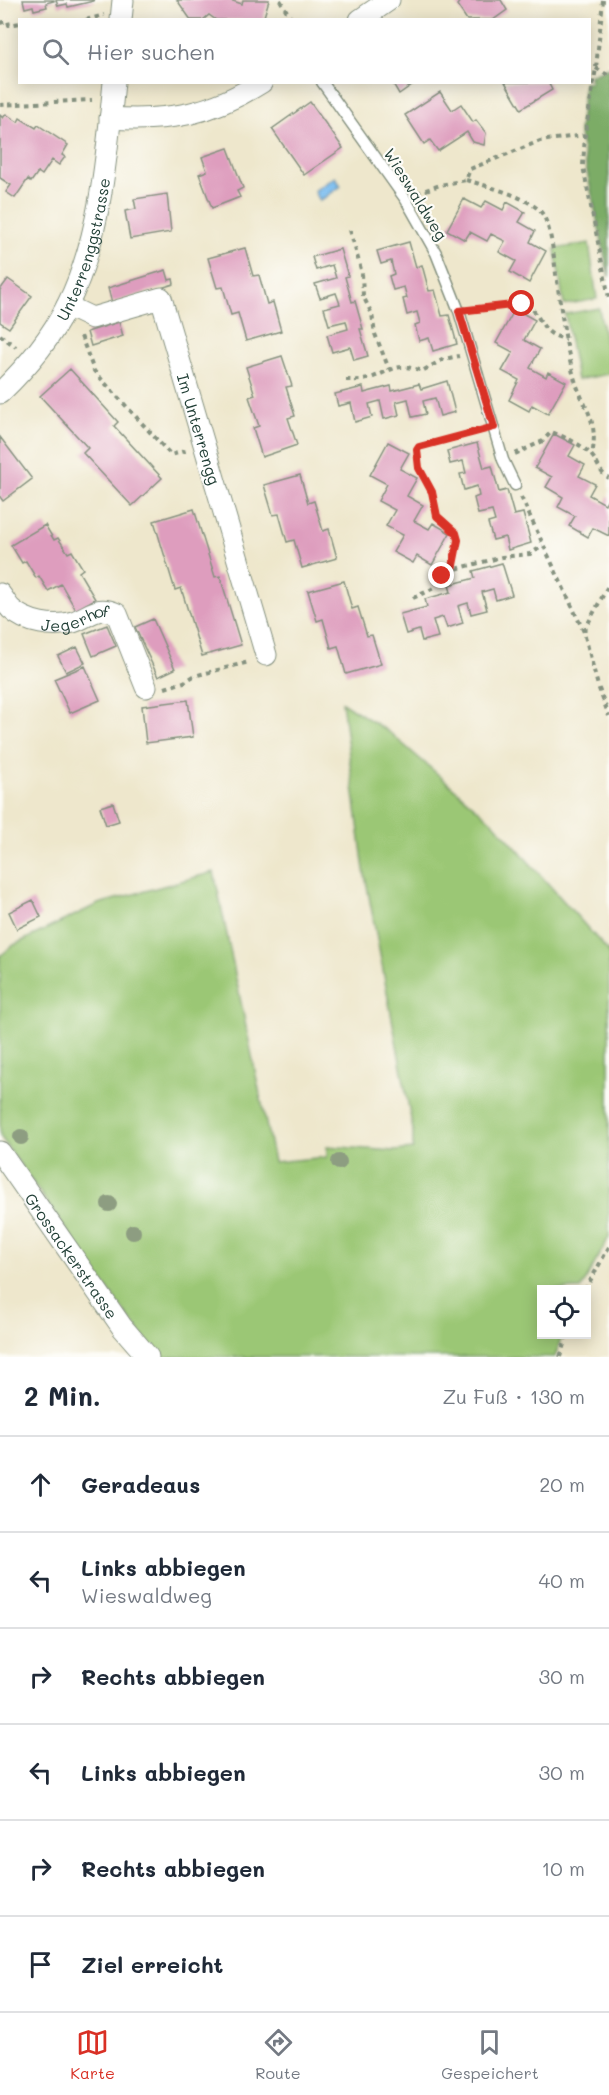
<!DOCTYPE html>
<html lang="de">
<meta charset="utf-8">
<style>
:root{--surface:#fff;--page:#f6f6f7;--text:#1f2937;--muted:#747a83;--line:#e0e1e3;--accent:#d93025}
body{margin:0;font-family:Mali,sans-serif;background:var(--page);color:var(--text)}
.controls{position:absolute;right:18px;bottom:18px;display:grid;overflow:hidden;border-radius:0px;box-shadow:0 3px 15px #0003}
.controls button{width:54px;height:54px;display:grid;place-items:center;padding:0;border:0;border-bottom:2px solid var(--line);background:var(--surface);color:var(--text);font:30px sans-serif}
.stop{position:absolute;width:18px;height:18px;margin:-14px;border:4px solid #d93025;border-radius:50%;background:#fff}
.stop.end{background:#d93025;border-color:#fff;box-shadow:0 2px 6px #0008}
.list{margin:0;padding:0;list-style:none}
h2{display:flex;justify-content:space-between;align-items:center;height:78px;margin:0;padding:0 24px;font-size:26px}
h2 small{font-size:20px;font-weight:400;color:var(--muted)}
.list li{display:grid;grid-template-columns:39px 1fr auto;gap:18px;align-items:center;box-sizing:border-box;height:96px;padding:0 24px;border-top:2px solid var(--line)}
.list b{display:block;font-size:22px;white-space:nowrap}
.list p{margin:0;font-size:20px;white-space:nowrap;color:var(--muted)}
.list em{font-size:20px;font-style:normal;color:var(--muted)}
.icon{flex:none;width:33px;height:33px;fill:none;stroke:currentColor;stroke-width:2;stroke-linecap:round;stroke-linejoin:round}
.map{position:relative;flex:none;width:609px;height:1357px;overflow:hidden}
.search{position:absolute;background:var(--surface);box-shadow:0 3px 15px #0003;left:18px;right:18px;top:18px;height:66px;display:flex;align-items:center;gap:15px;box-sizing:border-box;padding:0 21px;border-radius:0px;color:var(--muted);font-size:22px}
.sheet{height:654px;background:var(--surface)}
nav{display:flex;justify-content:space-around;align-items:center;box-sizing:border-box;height:84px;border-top:2px solid var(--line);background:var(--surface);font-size:16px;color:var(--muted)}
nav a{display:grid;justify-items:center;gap:3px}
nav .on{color:var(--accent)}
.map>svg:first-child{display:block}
</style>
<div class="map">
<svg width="609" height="1357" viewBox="0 0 609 1357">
<rect width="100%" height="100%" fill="#fdfcf7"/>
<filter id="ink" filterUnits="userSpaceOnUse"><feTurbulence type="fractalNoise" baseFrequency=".0167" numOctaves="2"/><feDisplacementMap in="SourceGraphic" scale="12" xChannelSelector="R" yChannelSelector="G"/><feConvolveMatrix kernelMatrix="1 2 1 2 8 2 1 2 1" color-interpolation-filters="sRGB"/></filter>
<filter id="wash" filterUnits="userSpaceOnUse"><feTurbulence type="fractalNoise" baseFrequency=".008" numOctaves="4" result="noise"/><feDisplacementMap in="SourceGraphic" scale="24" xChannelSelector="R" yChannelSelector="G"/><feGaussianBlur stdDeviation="1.35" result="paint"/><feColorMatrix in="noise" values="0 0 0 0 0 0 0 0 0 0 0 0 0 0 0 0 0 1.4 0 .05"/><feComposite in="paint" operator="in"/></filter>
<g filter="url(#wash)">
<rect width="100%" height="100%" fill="#eee7cc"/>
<path fill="#9bc774" stroke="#5d8254" stroke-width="1.5" d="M589,243L597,299L564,305L555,249Z
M599,308L609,363V374L577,380L565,314Z
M342,702L389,732L494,823L609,952V1237L581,1289L542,1290V1334L562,1335L555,1357H159L120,1306L0,1136V956L14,945L98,904L214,872L274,1162L327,1157V1146L394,1151L413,1149V1130L364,870Z"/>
<path fill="#7cac66" stroke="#4e744d" stroke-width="1.5" d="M609,67V277L579,133L584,83L590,82V75Z"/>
<path fill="#79bcef" stroke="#4c7c92" stroke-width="1.5" d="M335,177L341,186L320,201L314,191Z"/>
<g id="blocks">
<path fill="#de9dbe" d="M23,0H54V1L46,3L47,7L34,10L33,6L25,8Z
M56,0H94V1L68,7L67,4L58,6Z
M177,0H230L242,4L243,0H269L263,20H216L209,15L203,20H191Z
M461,0H501L507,10L493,20H467L457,5Z
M392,82H416L399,94Z
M505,82H548L552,90L521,109Z
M440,92L452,110L461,104L473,122L476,120L486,133L484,145L473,142L467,132L438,151L430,140L424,144L405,115Z
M310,102L343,148L304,175L272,129Z
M6,114L18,122L20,118L36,128L38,125L68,145L62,155L65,157L59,165L52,160L42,175L38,172L31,182L28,179L15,198L6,192L11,185L0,178V115L3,118Z
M228,148L243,188L237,191L240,197L212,208L199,174L207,171L202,157Z
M167,194L171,232L130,239L125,211L136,209L134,199Z
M464,199L481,208L486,201L503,210L507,202L525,212L519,222L535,231L530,242L546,251L529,283L510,272L516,261L499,252L505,241L491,234L487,241L470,232L465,240L447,230Z
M409,242L416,267L422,265L429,291L435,290L442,316L449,315L457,344L433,351L429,338L419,341L415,325L420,323L417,312L407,315L403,299L407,298L404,287L393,290L389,276L394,274L391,261L381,264L377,251Z
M245,248L253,276L259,275L267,304L273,302L281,331L246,341L238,313L231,315L223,287L217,288L208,258Z
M340,249L348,276L345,277L352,302L355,301L363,329H360L368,356L354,360L350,347L332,352L327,335L348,329L346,321L329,325L324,308L340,304L336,293L320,298L315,284L336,278L332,265L316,270L312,257Z
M166,270L169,280L173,279L174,284L112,303L108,288Z
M8,279L32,296L9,328L0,322V290Z
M515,309L535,320L524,340L540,349L530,368L546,377L548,372L566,382L548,414L532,405L529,411L509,400L519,380L502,371L513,352L496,343Z
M119,322L123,336L91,346L87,332Z
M282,356L292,386L286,387L295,416L288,418L297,445L262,457L253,428L259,426L249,397L255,395L246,367Z
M70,369L118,422L114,426L162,478L132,506L83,453L88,448L40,396Z
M447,381L455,412L440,416L435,398L423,401L426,414L412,417L408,399L396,402L399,415L384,419L380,401L369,404L372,417L355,422L351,403L338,406L335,394L363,387L364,393L391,386L392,391L419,384L421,389Z
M554,434L575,445L569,456L585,465L579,476L595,484L589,495L605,504L609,496V536L593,528L588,537L569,526L575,516L558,507L563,497L546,487L552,477L535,468Z
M0,437L32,479L3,501L0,497Z
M388,442L409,453L400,469L417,478L407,496L423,505L414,521L429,529L433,523L450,533L432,565L417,556L413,563L393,552L403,535L386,526L395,510L378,501L387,484L370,475Z
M477,443L484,468L492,466L499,492L507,490L514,515L523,513L531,543L508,550L505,537L493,540L488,523L495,521L492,511L478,514L474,498L479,496L477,486L464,490L460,474L466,473L463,461L450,464L447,451Z
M300,475L308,503L314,501L323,531L329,529L337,558L302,568L294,540L287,542L279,514L273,515L264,485Z
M194,509L215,577L220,576L241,645L202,656L181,588L175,590L154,521Z
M45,525L54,540L58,538L68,553L72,551L83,569L79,572L95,599L76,610L61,584L48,591L39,576L36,578L26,561L22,563L11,545Z
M502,563L512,595L496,600L493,589L482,592L487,610L471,614L468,603L458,606L463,623L447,628L443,617L433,620L438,637L422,641L419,630L406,634L400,614L427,607L425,599L451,592L449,585L475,578L473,571Z
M344,581L352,609L358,607L367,636L372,635L381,664L346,674L338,646L331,648L323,619L317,621L308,591Z
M153,619L175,669L158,677L135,627Z
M107,625L116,646L93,656L84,634Z
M77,647L85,663L66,672L58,656Z
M85,666L100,700L70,713L54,679Z
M188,700L193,737L146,743L142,706Z
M113,803L119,821L106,825L100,807Z
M33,900L41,917L17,929L9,912Z"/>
</g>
</g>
<g filter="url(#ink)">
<use href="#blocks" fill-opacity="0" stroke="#869280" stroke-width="1.5"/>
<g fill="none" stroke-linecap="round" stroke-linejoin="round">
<g stroke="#869280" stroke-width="13">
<path id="service" d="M322,82L406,200L436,253L459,311L503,460L515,485"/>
</g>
<g stroke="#869280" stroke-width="23">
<g id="minor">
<path d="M121,20L123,0"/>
<path d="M360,20L389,0"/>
<path d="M110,118C170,122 211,114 262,82"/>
<path id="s1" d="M67,306L92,318L161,298L266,655"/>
<path id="s2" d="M0,393C27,367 50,340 67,306C100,241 107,154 114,82"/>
<path id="s3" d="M0,594C4,599 7,605 11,609C26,623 54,628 73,622C91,616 97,604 117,614L146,687"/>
<path id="s4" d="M0,1152L122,1327L148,1357"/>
</g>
</g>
<path stroke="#869280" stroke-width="4" stroke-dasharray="4.5 4.5" stroke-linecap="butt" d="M280,0L292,20
M603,0L596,68L585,135L583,166L609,298
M86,20L104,15
M0,23L8,21L9,25L20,23
M596,68L609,76
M0,105L92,100
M466,180C486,186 527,196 541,212C551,224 554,258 556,274C561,308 565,344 574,377C584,411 599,417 592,456
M417,193L440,185L466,180L470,169L540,141L585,135
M350,230L362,273L363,296L372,314L375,334L389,369
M472,310L522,304L531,307C544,323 543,335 566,339
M0,335L16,347
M81,336L94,371L171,455L188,450
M346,380C354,380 363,381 371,378C393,370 396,362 422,371L444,359L459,356
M515,454L543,441L551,432C565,437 582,444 592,456C599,464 599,473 609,478
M521,497L584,632L598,686L609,716
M452,570L458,540L456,533L437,516L432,492L419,468L417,450L419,447L481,431
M413,598L432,589L442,576L452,570L502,557L530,554L543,546
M584,631L609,584
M165,688L184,682L194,676L249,662
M585,1290L609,1247
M560,1357L567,1334"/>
<use href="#service" stroke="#fff" stroke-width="10"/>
<use href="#minor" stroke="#fff" stroke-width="21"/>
</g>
<g fill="#8d9d81">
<circle cx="21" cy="1137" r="8"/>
<circle cx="339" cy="1162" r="8"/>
<circle cx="109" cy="1204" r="8"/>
<circle cx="133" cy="1232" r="8"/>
</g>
</g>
<g fill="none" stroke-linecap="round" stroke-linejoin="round" filter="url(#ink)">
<path stroke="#d93025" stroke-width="8" d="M442,576L452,570L458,540L456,533L437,516L432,492L419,468L417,450L419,447L494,427L459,311L522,304"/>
</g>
<g text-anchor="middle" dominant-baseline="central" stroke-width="4.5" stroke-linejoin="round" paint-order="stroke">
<g font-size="16" fill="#1f3d34" stroke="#fdfcf7">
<text transform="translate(416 194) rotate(58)">Wieswaldweg</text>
<text stroke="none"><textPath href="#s2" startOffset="170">Unterrenggstrasse</textPath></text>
<text stroke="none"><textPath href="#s1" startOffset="236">Im Unterrengg</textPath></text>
<text stroke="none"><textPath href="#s3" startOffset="88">Jegerhof</textPath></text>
<text stroke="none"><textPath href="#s4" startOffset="126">Grossackerstrasse</textPath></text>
</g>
</g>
</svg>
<div class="controls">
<button><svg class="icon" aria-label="locate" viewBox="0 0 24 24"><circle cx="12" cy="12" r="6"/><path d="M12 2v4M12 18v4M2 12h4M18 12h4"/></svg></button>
</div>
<div class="stop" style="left:522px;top:304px"></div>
<div class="stop end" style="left:442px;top:576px"></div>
<div class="search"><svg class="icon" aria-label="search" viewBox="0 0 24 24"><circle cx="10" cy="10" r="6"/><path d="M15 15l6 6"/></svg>Hier suchen</div>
</div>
<section class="sheet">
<h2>2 Min.<small>Zu Fuß · 130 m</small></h2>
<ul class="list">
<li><svg class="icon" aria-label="ahead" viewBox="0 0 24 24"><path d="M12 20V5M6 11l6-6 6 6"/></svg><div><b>Geradeaus</b></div><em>20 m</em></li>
<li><svg class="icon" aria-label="left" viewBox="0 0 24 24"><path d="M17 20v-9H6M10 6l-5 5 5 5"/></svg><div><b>Links abbiegen</b><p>Wieswaldweg</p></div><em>40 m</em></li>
<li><svg class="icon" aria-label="right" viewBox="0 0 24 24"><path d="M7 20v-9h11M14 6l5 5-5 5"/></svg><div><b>Rechts abbiegen</b></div><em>30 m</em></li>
<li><svg class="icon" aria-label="left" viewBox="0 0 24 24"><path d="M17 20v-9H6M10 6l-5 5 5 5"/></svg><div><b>Links abbiegen</b></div><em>30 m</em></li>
<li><svg class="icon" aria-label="right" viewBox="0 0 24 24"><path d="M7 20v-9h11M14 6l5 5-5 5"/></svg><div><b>Rechts abbiegen</b></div><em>10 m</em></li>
<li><svg class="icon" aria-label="arrive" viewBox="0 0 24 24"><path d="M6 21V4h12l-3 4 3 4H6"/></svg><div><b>Ziel erreicht</b></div></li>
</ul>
</section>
<nav>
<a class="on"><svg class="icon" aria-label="map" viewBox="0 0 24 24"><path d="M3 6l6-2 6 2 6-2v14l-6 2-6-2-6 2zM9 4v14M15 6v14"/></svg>Karte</a>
<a><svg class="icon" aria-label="directions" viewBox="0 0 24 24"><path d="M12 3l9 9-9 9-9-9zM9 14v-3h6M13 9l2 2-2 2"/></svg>Route</a>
<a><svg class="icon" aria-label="saved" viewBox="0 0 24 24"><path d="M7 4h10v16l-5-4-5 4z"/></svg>Gespeichert</a>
</nav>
